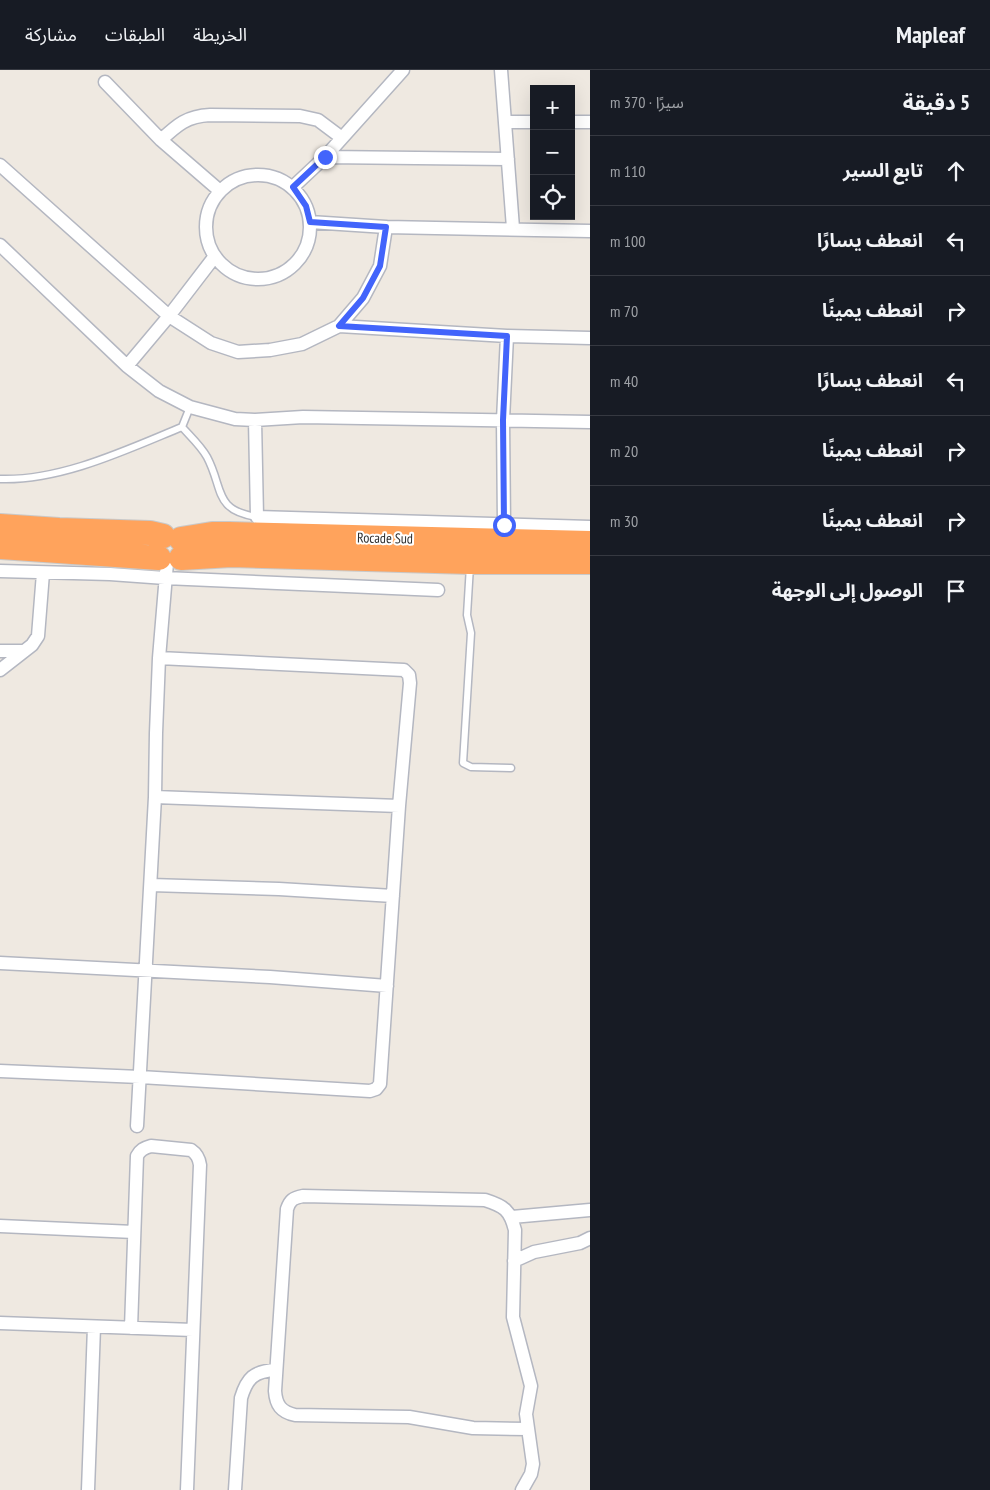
<!DOCTYPE html>
<html lang="ar">
<meta charset="utf-8">
<style>
:root{--surface:#171b24;--page:#20242c;--text:#f1f3f6;--muted:#9ea1a6;--line:#363941}
body{margin:0;font-family:"PT Sans Narrow","Noto Sans Arabic",sans-serif;background:var(--page);color:var(--text);direction:rtl}
.controls{position:absolute;right:15px;top:15px;display:grid;overflow:hidden;border-radius:0px;box-shadow:0 5px 20px #0002}
.controls button{width:45px;height:45px;display:grid;place-items:center;padding:0;border:0;border-bottom:1px solid var(--line);background:var(--surface);color:var(--text);font:25px sans-serif}
.stop{position:absolute;width:15px;height:15px;margin:-11px;border:4px solid #4264fb;border-radius:50%;background:#fff}
.stop.end{background:#4264fb;border-color:#fff;box-shadow:0 1px 5px #0008}
.list{margin:0;padding:0;list-style:none}
h2{display:flex;justify-content:space-between;align-items:center;height:65px;margin:0;padding:0 20px;font-size:21px}
h2 small{font-size:16px;font-weight:400;color:var(--muted)}
.list li{display:grid;grid-template-columns:32px 1fr auto;gap:15px;align-items:center;box-sizing:border-box;height:70px;padding:0 20px;border-top:1px solid var(--line)}
.list b{display:block;font-size:19px;white-space:nowrap}
.list em{font-size:16px;font-style:normal;color:var(--muted)}
.icon{flex:none;width:28px;height:28px;fill:none;stroke:currentColor;stroke-width:2;stroke-linecap:round;stroke-linejoin:round}
.map{position:relative;flex:none;width:590px;height:1420px;overflow:hidden;direction:ltr}
header{display:flex;align-items:center;gap:30px;box-sizing:border-box;height:70px;padding:0 25px;background:var(--surface);border-bottom:1px solid var(--line)}
header strong{font-size:24px}
nav{display:flex;gap:28px;margin-inline-start:auto;font-size:18px}
main{display:flex}
aside{flex:1;background:var(--surface)}
.map>svg:first-child{display:block}
</style>
<header>
<strong>Mapleaf</strong>
<nav><a>الخريطة</a><a>الطبقات</a><a>مشاركة</a></nav>
</header>
<main>
<aside>
<h2>5 دقيقة<small>سيرًا · 370 m</small></h2>
<ul class="list">
<li><svg class="icon" aria-label="ahead" viewBox="0 0 24 24"><path d="M12 20V5M6 11l6-6 6 6"/></svg><div><b>تابع السير</b></div><em>110 m</em></li>
<li><svg class="icon" aria-label="left" viewBox="0 0 24 24"><path d="M17 20v-9H6M10 6l-5 5 5 5"/></svg><div><b>انعطف يسارًا</b></div><em>100 m</em></li>
<li><svg class="icon" aria-label="right" viewBox="0 0 24 24"><path d="M7 20v-9h11M14 6l5 5-5 5"/></svg><div><b>انعطف يمينًا</b></div><em>70 m</em></li>
<li><svg class="icon" aria-label="left" viewBox="0 0 24 24"><path d="M17 20v-9H6M10 6l-5 5 5 5"/></svg><div><b>انعطف يسارًا</b></div><em>40 m</em></li>
<li><svg class="icon" aria-label="right" viewBox="0 0 24 24"><path d="M7 20v-9h11M14 6l5 5-5 5"/></svg><div><b>انعطف يمينًا</b></div><em>20 m</em></li>
<li><svg class="icon" aria-label="right" viewBox="0 0 24 24"><path d="M7 20v-9h11M14 6l5 5-5 5"/></svg><div><b>انعطف يمينًا</b></div><em>30 m</em></li>
<li><svg class="icon" aria-label="arrive" viewBox="0 0 24 24"><path d="M6 21V4h12l-3 4 3 4H6"/></svg><div><b>الوصول إلى الوجهة</b></div></li>
</ul>
</aside>
<div class="map">
<svg width="590" height="1420" viewBox="0 0 590 1420">
<rect width="100%" height="100%" fill="#efe9e1"/>
<g fill="none" stroke-linecap="round" stroke-linejoin="round">
<g stroke="#b4b7c1" stroke-width="9">
<path id="lane" d="M182,357C191,367 201,376 207,387C224,419 213,440 257,447
M0,409C61,411 126,380 182,357L190,337
M470,496L467,545L471,563L463,693L471,697L511,698"/>
</g>
<g stroke="#b4b7c1" stroke-width="15">
<path id="street" d="M501,0L513,158
M105,12L161,70L220,121
M505,52H534
M571,52H590
M161,70C177,55 187,46 210,45L300,46L318,50L342,68
M325,87L508,89
M0,95L169,246L211,273L238,282L270,280L302,274L339,256L363,228L380,196L386,157
M206 157a52 52 0 1 1 104 0a52 52 0 1 1-104 0Z
M293,117L325,87L403,0
M310,152L386,157L590,161
M0,175L127,296L159,321L190,337L235,349L255,350L303,347L590,352
M339,256L507,266L590,268
M127,296L169,246L215,186
M255,350L257,447L590,457
M504,455L503,350L507,266
M0,501L110,504L165,508L438,520
M0,581H24
M0,600L32,575L38,566L43,503
M155,727L399,736
M151,815L279,819L393,826
M0,893L270,907L387,916
M0,1001L140,1007L370,1021L376,1019L380,1014L399,736L410,613L409,605L404,600L159,588
M137,1056L155,727L156,663L159,588L167,493
M512,1147L590,1140
M0,1156L134,1162
M514,1191L534,1182L580,1173L590,1168
M0,1253L193,1260
M131,1258L137,1086C140,1080 144,1078 151,1076L191,1080C197,1084 199,1088 200,1095L187,1420
M88,1420L94,1257
M235,1420L241,1328C247,1308 254,1301 276,1300
M522,1420L531,1404L533,1394L526,1344L531,1316L513,1247L515,1160C510,1140 504,1136 485,1130L303,1126C293,1128 290,1130 287,1139L275,1321C276,1335 281,1342 295,1345L409,1347L473,1358L528,1359"/>
</g>
<g stroke="#c9c9c9" stroke-width="26">
<path id="highway" d="M0,456L59,460L150,463L163,466
M181,469L212,464H229L590,473
M0,477L159,488
M181,488L231,485L470,492H590"/>
</g>
<use href="#lane" stroke="#fff" stroke-width="6"/>
<use href="#street" stroke="#fff" stroke-width="12"/>
<use href="#highway" stroke="#ffa35c" stroke-width="24"/>
</g>
<g fill="none" stroke-linecap="round" stroke-linejoin="round">
<path stroke="#4264fb" stroke-width="6" d="M325,87L293,117L306,136L310,152L386,157L380,196L363,228L339,256L507,266L503,350L504,455"/>
</g>
<g text-anchor="middle" dominant-baseline="central" stroke-width="4" stroke-linejoin="round" paint-order="stroke">
<g font-size="14" fill="#2e2e2e" stroke="#fff">
<text transform="translate(385 468) rotate(1)">Rocade Sud</text>
</g>
</g>
</svg>
<div class="controls">
<button>+</button>
<button>−</button>
<button><svg class="icon" aria-label="locate" viewBox="0 0 24 24"><circle cx="12" cy="12" r="6"/><path d="M12 2v4M12 18v4M2 12h4M18 12h4"/></svg></button>
</div>
<div class="stop" style="left:504px;top:455px"></div>
<div class="stop end" style="left:325px;top:87px"></div>
</div>
</main>
